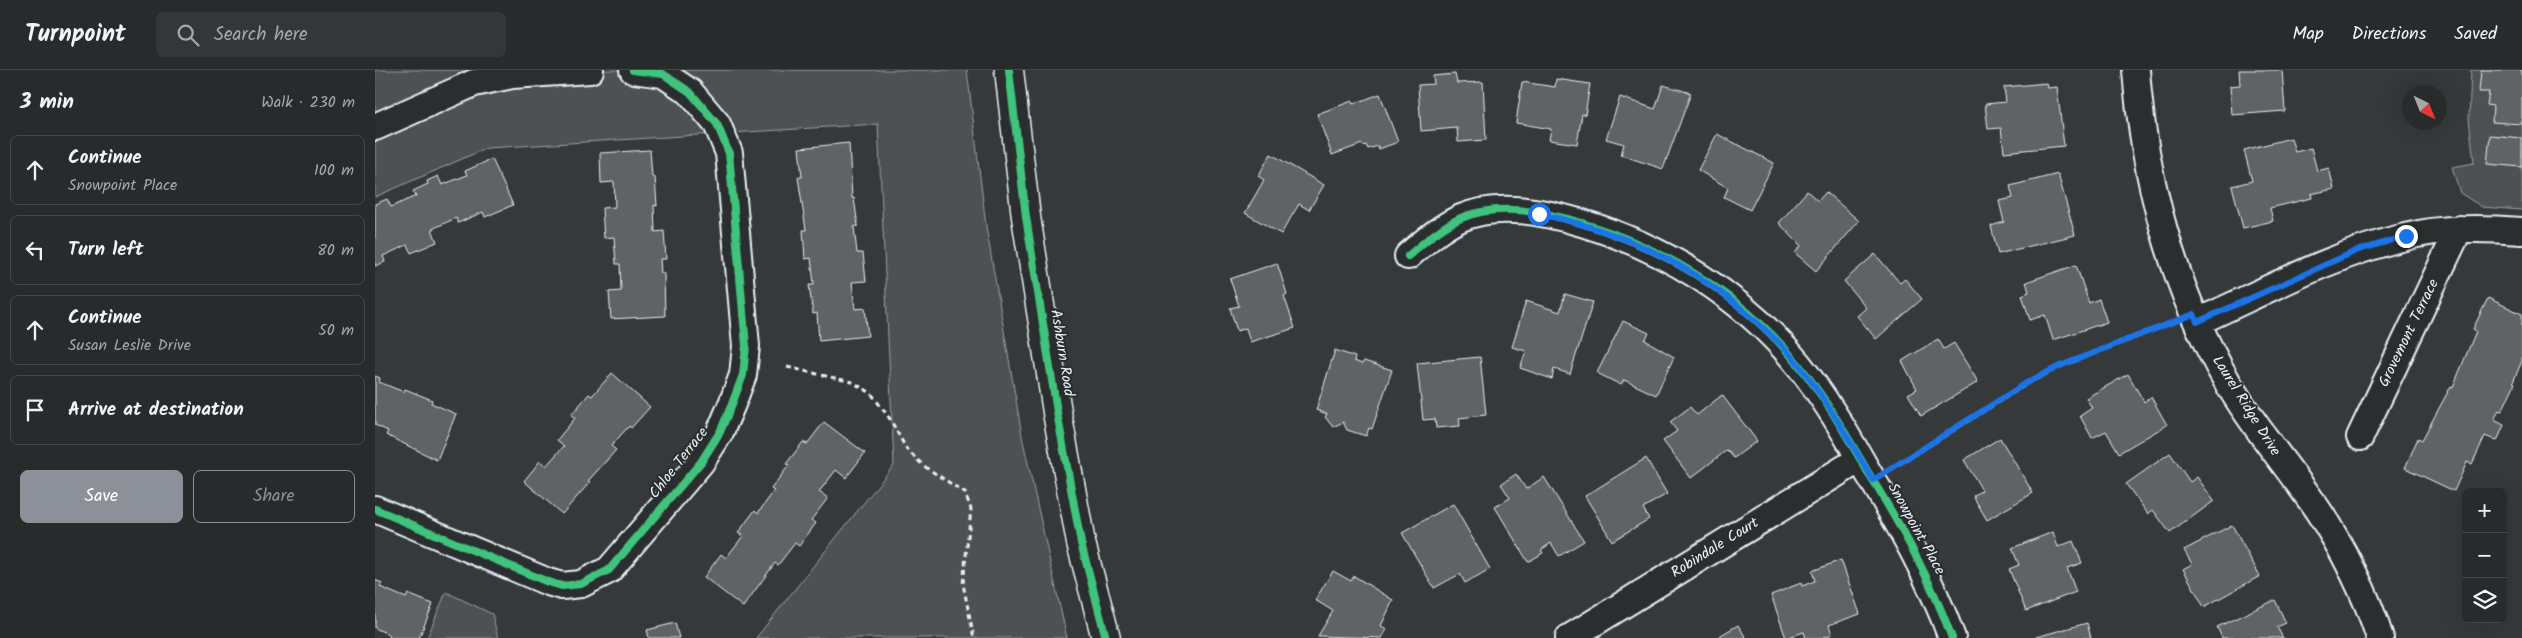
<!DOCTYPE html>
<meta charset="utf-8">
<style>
:root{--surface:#282b2c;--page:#343738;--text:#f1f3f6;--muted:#a5a7a9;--line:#444748;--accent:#8c9099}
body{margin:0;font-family:Kalam,sans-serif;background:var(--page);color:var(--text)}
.controls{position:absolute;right:15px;bottom:15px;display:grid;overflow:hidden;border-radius:8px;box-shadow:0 5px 20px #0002}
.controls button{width:45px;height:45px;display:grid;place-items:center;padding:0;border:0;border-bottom:1px solid var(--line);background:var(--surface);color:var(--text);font:25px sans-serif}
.compass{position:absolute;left:2027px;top:15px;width:45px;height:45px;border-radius:50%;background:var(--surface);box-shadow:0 5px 20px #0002;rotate:137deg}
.stop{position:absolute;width:15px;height:15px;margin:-11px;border:4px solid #1a73e8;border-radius:50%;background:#fff}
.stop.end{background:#1a73e8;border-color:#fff;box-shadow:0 1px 5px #0008}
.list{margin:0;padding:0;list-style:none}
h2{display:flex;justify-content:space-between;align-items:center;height:65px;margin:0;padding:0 20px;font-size:21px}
h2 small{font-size:16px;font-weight:400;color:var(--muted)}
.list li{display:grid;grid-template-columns:32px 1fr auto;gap:15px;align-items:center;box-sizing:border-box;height:70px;margin:0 10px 10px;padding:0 10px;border:1px solid var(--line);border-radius:8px}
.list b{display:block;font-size:19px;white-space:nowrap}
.list p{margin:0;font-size:16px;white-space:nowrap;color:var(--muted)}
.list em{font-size:16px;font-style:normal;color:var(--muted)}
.actions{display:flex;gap:10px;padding:15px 20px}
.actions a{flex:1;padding:11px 0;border:1px solid var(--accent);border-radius:8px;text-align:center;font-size:18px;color:var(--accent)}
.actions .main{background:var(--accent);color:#fff}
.icon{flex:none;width:28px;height:28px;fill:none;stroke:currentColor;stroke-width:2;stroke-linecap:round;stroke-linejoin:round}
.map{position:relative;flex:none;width:2147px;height:568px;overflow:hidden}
header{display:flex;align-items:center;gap:30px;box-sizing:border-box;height:70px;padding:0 25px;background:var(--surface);border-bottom:1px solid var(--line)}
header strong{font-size:24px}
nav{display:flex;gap:28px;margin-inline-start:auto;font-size:18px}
.search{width:350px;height:45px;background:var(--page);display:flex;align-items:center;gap:12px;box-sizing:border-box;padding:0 18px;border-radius:8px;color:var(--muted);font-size:19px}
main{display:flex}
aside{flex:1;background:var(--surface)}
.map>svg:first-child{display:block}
</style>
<header>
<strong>Turnpoint</strong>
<div class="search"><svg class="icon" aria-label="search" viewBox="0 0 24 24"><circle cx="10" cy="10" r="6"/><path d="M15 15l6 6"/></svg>Search here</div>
<nav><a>Map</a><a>Directions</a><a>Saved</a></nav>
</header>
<main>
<aside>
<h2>3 min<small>Walk · 230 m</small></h2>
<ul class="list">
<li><svg class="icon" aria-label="ahead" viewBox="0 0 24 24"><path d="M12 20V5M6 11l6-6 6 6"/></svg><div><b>Continue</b><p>Snowpoint Place</p></div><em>100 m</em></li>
<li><svg class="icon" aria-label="left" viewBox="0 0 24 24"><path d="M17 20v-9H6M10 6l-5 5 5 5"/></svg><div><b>Turn left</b></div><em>80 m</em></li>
<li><svg class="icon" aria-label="ahead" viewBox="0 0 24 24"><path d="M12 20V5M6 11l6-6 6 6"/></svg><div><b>Continue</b><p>Susan Leslie Drive</p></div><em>50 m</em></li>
<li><svg class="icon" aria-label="arrive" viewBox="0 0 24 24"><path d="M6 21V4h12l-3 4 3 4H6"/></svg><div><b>Arrive at destination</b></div></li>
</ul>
<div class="actions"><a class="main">Save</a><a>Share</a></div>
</aside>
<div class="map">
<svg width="2147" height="568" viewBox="0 0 2147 568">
<rect width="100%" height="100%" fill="#35393a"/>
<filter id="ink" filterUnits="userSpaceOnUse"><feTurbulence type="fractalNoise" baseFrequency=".02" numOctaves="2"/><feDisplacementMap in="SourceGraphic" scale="10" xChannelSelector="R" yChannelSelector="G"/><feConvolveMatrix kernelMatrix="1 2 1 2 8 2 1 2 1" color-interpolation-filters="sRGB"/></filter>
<g filter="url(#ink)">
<path fill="#4d5152" stroke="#9aa1a5" d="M0,0H592L611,156L648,371L692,568H381L519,395L503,54L112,78L0,127Z
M2096,0H2147V140L2107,137L2085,123L2077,97L2099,93L2094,49Z
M71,522L117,544L123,568H52Z"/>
<path fill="#5f6365" stroke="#e8f1f8" d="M1864,0H1907L1910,41L1857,45L1855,16L1865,15Z
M2106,0H2147V54L2117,52L2118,36L2112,35L2114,22H2104Z
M1080,4L1082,13L1108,12L1111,70L1083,72L1082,58L1046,61L1043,15L1059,14L1058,6Z
M1181,9L1215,14L1210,45L1207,44L1202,74L1174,70L1176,59L1141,53L1147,12L1180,17Z
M1672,13L1673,18L1682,17L1689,76L1629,82L1626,58L1613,59L1610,34L1631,32L1629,17Z
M1288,15L1316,23L1288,99L1246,85L1249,74L1231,69L1245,27L1280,39Z
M1005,24L1023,72L1004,79L1003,76L993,79L991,75L988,76L987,74L957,85L942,44L977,31L978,34Z
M1342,64L1399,93L1375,140L1349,127L1353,118L1323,100Z
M2115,65L2147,68V97L2112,94Z
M1916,68L1920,82L1936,78L1942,101L1954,98L1959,119L1936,124L1937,128L1895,138L1898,151L1868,158L1857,116L1877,111L1869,80Z
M474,73L477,128H479L483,156L479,157L482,183H488L491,211L477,212L480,239L490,238L493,266L444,271L442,243L438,244L434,215H439L436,188L430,189L428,160H431L423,107H427L424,78Z
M275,80L277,107H280L282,136L279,135L280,162L289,161L291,189H285L286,203H289L290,246L236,249L234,222L246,221L245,194H241L239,167L229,168L227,138L240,137L239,112L226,113L225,83Z
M896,84L949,115L934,140L924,134L906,164L870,143L889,110L883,106Z
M117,89L138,135L110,147L108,142L83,153L81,148L57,159L62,172L36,183L32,175L8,186L10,192L0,196V134L12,129L16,137L41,126L38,121L53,114L52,111L63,106L67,115L92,105L90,101Z
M1683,104L1700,165L1623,184L1616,156L1629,152L1624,131L1638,128L1635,116Z
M1432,121L1443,131L1451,122L1484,151L1441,201L1420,183L1426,176L1404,153Z
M1500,184L1525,213L1530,209L1547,229L1501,269L1482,246L1491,238L1469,211Z
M902,193L912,224L909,226L920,258L875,272L871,258L862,261L855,238L864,236L855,209Z
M1701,195L1714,233L1724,229L1732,252L1678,270L1670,245L1655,250L1647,225L1654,222L1651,212Z
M1190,224L1218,232L1195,304L1179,299L1177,309L1145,298L1151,281L1137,277L1151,231L1185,242Z
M2113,228L2147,244V291L2138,312L2140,313L2127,341L2124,340L2119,350L2129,355L2122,371L2110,366L2097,394L2092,392L2079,421L2030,398L2043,368L2047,370L2076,316L2078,317L2101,261L2098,259Z
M1248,251L1274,263L1270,270L1299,287L1281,325L1249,310L1246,315L1222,303Z
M1563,269L1569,279L1579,273L1603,312L1546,346L1533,324L1542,319L1527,291Z
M960,280L980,287L979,291L987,294L989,291L1017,300L997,359L994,358L991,366L972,360L968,352L958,357L950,347L952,344L941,340Z
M1105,287L1111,345L1084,348L1085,356L1061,358L1060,349L1048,350L1042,293Z
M237,303L275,337L256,358L254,356L236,376L241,380L213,411L215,412L187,444L149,411L165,391L171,396L189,376L182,370L200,348L196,345L214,324L217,326Z
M1753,304L1769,332L1776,327L1792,355L1744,383L1731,361L1717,368L1705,346L1717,338L1711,328Z
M0,306L5,308L4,312L29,322L30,319L57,330L56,333L81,344L62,390L11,365L13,361L0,355Z
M1347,325L1382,371L1359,388L1352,380L1316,408L1288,371L1302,361L1295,352L1315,337L1322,345Z
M449,352L490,383L471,408L461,400L444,422L453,428L436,450L441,453L424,476L420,473L403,495L400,493L368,537L329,507L346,484L351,488L368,466L363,463L380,440L383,443L399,421L396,419L414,395L411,394L428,372L432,374Z
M1625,368L1658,423L1612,450L1598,426L1607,420L1589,390Z
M1795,383L1815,412L1822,407L1839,431L1795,463L1778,440L1773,444L1751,414Z
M1271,388L1292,424L1268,438L1274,449L1237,471L1210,426Z
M1141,404L1151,419L1169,407L1209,471L1184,486L1176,473L1166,480L1168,483L1153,492L1120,437L1135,428L1126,414Z
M1078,434L1115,499L1090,513L1085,504L1059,518L1027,463Z
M1857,455L1885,506L1829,537L1808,499L1817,494L1809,480Z
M1678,462L1683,477L1698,471L1707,493L1692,498L1701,522L1651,541L1634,499L1644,495L1637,478Z
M1466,490L1485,544L1454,555L1457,564L1447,568H1431L1429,562L1411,568L1396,525L1426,513L1427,516L1440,511L1437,501Z
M958,501L976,511L979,506L1018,530L1006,556L1012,559L1007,568L943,566L958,541L940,530Z
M0,510L7,513L5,517L31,528L33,524L58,534L44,568H14L15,565L0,558Z
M1900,530L1911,553L1902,557L1908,568H1847L1842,557Z
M300,553L304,568H274L272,560Z
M1712,553L1716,568H1661V567Z
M1363,555L1371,568H1341Z"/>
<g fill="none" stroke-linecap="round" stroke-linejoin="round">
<g stroke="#e8f1f8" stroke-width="30">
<path id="minor" d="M1761,0C1769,109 1798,218 1853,313C1879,358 1913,396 1942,439C1967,476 1992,526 2005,568
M0,57L99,13L137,5L215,0
M1033,186C1049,172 1066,157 1086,148C1123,132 1170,142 1207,153C1290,178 1368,226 1423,294C1450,327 1472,366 1494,404C1527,458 1555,508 1577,568
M1822,252C1889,222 1958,184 2030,167C2068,157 2108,158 2147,161
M1985,367L2084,159
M0,439L173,512L187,516L206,514L234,500L326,392L345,362L357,334L368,305L371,276L354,83L342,54L315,22L288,4L258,0
M1194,568L1485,389"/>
</g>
<g stroke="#e8f1f8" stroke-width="31">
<path id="tertiary" d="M634,0L651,147L683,348L706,473L731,568"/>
</g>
<path stroke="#e8f1f8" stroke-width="3" stroke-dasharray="5 4" stroke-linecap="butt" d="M412,297L477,312L496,323L515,349L532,380L549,396L590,423L596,439L588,514L599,568
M1522,395L1653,313L1685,296L1792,254"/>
<use href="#minor" stroke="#2a2d2e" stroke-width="26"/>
<use href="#tertiary" stroke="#2a2d2e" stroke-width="28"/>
<g stroke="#2a2d2e" stroke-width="11">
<path id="cycleway" d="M634,0L651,147L683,348L706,473L731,568
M1033,186C1049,172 1066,157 1086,148C1123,132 1170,142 1207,153C1290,178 1368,226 1423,294C1450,327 1472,366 1494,404C1527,458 1555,508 1577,568
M0,439L173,512L187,516L206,514L234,500L326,392L345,362L357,334L368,305L371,276L354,83L342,54L315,22L288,4L258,0"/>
</g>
<use href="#cycleway" stroke="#40c37c" stroke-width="8"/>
</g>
</g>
<g fill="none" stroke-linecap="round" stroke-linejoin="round" filter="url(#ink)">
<path stroke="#1a73e8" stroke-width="6" d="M1164,144C1244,160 1314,192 1376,247C1393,262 1410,277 1424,295C1452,331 1475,371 1498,410L1653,312L1685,296L1819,244L1822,252L1981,181L2031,166"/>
</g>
<g text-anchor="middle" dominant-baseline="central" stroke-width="4" stroke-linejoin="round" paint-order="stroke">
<g font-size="15" fill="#e8f1f8" stroke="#2a2d2e">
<text transform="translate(2034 263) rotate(-64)">Grovemont Terrace</text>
<text transform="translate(687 283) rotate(81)">Ashburn Road</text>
<text transform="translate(1871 336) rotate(58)">Laurel Ridge Drive</text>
<text transform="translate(304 393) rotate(-52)">Chloe Terrace</text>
<text transform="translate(1541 459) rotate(61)">Snowpoint Place</text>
<text transform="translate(1340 478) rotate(-32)">Robindale Court</text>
</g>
</g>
</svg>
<div class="controls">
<button>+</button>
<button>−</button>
<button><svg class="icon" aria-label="layers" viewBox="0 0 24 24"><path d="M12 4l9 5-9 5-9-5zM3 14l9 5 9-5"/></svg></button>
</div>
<svg class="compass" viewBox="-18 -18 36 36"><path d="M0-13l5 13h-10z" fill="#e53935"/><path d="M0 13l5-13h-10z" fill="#a5a7a9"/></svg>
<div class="stop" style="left:1164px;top:144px"></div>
<div class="stop end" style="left:2031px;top:166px"></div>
</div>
</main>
